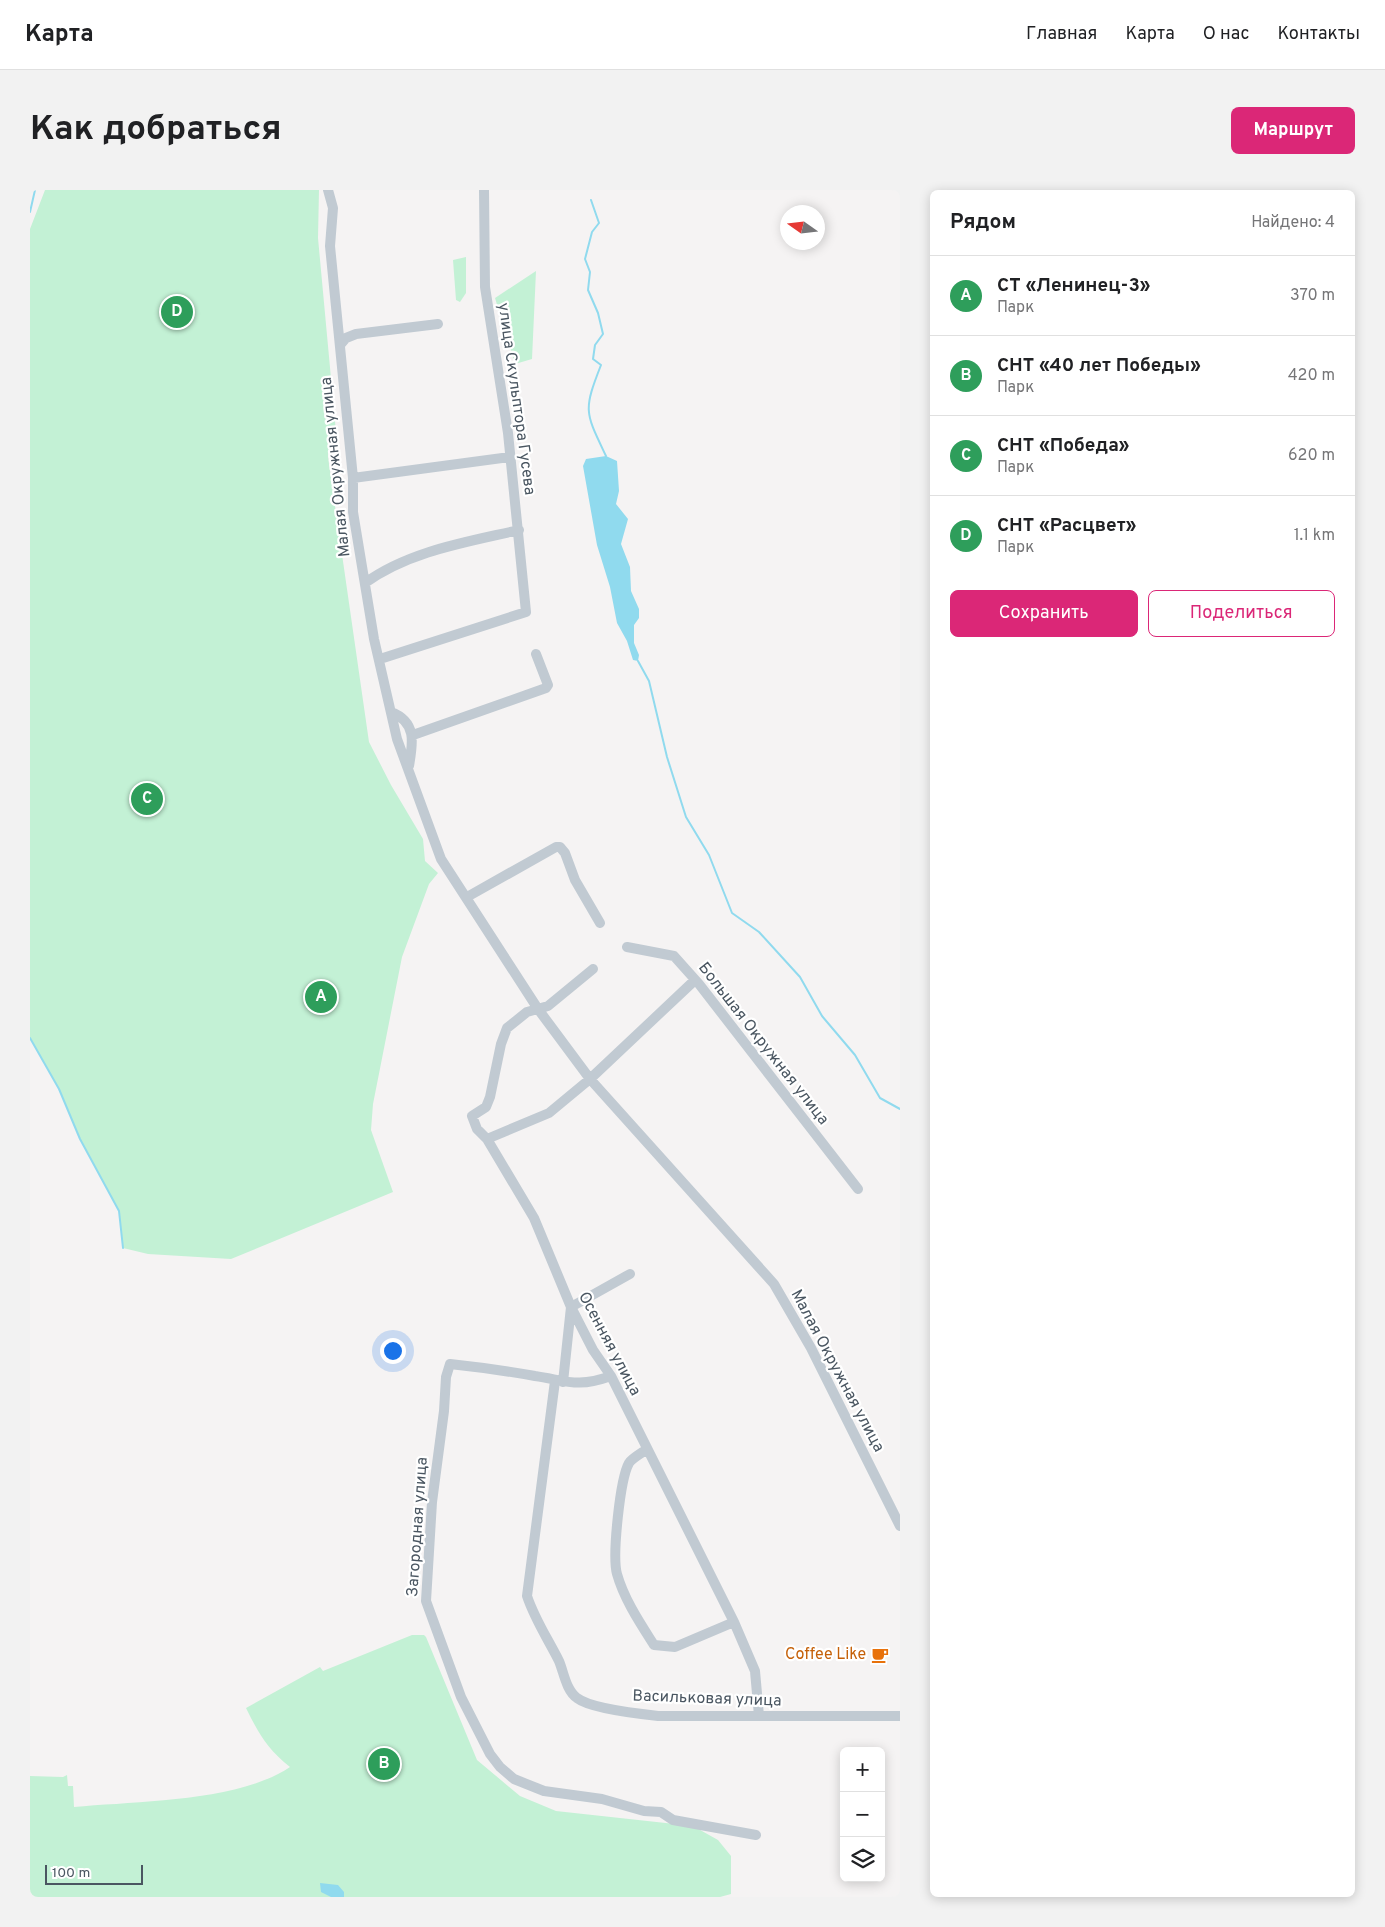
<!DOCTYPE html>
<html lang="ru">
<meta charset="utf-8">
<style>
:root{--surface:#fff;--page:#f2f2f2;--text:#202124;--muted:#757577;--line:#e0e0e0;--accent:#db2777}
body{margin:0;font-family:Overpass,sans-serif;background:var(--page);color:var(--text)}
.controls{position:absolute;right:15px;bottom:15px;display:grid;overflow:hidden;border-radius:8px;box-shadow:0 2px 12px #0003}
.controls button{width:45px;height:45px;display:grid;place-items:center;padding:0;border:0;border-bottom:1px solid var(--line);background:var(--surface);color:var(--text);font:25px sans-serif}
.compass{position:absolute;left:750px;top:15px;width:45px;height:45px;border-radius:50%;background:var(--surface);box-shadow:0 2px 12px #0003;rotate:284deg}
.scale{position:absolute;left:15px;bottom:12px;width:98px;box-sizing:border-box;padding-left:5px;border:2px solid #4a5661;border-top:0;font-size:14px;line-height:18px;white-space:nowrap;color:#4a5661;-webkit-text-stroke:4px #fff;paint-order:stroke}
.you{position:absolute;left:362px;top:1160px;width:18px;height:18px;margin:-12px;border:4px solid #fff;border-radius:50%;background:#1a73e8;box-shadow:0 0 0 8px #1a73e833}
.badge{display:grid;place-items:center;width:32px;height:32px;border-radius:50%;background:var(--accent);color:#fff;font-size:16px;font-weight:700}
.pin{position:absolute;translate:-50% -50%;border:2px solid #fff;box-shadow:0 1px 5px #0006}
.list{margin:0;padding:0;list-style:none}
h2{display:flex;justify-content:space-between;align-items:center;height:65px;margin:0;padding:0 20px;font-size:21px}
h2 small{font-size:16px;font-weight:400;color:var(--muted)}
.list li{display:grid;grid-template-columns:32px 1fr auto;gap:15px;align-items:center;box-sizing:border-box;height:80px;padding:0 20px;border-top:1px solid var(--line)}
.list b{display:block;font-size:19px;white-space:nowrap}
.list p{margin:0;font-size:16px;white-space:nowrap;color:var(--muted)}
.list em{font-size:16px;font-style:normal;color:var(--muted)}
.actions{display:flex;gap:10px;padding:15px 20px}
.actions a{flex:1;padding:11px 0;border:1px solid var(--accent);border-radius:8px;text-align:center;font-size:18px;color:var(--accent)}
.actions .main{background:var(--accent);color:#fff}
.icon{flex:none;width:28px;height:28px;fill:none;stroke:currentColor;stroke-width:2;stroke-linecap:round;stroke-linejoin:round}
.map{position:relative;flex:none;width:870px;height:1707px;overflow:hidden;border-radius:8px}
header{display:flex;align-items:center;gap:30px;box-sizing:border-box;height:70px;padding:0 25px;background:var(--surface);border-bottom:1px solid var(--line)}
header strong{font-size:24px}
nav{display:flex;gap:28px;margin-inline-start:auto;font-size:18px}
.intro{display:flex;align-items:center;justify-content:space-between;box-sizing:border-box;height:120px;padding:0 30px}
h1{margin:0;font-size:35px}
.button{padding:12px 22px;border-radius:8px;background:var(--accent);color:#fff;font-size:18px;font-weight:700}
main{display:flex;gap:30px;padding:0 30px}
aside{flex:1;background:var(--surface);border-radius:8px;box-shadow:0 2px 12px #0003}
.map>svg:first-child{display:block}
</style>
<header>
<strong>Карта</strong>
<nav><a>Главная</a><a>Карта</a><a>О нас</a><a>Контакты</a></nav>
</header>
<div class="intro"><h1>Как добраться</h1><a class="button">Маршрут</a></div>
<main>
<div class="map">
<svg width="870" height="1707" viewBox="0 0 870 1707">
<rect width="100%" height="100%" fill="#f5f3f3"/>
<path fill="#c3f1d5" d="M15,0H289L288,48L307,253H299L298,267L339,552L361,595L393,649L395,671L408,683L399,694L372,767L343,914L341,940L363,1002L201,1069L118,1064L93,1058L89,1021L50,949L29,899L0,848V39Z
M436,67V103L430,112L426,110L423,70Z
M506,81L502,169L485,174L465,108Z
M382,1445H394L396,1447L447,1570L490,1606L526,1621L663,1636L688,1650L701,1666V1704L690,1707H0V1586L33,1587L37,1585L38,1596H43L44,1617C107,1611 208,1612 260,1577C237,1559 229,1544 216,1518L290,1477L293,1481Z"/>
<path fill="#90daee" d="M576,266L587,271L589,301L586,314L598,329L591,354L600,377L601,401L609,419V428L604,435V453L609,465L608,471L603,470L597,451L587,433L580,397L567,355L553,276L556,269Z
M290,1693L308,1695L314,1702V1707H301L291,1702Z"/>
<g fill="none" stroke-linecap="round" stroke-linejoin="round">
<path stroke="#90daee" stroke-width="2" d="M561,10L569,33L562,42L555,69L560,82L558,100L568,123L573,144L565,155L563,169L571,175C553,221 555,222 576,266
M0,22L5,0
M608,471L619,491L637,567L656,627L679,665L702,723L729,742L770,787L792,826L825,865L850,908L870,919
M0,848L29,899L50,949L89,1021L93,1058"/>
<path stroke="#c1cad2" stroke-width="10" d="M298,0L303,18L300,56L323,288V322L344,449L367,549L411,669L508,819L560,889L744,1094L781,1158L870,1336
M310,155L316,148L326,144L408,134
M323,288L480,267
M335,393C379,361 437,352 489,340
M350,469L496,422L478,243L455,97L454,0
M361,522C387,532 383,553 379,576
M383,545L516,498L518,495L506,464
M437,707L526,657H530L535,663L545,690L570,733
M597,757L644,766L669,794L828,999
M563,779L518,816L497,822L477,838L471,854L460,907L456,917L442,926L447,939L457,949L504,1028L541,1117L563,1160L581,1186L704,1432L725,1481L729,1526
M457,949L519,923L560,889L665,790
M581,1186C547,1198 538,1191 505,1186C477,1181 448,1177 420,1174L416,1187L414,1221L402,1312L396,1411L431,1507L460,1564L470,1577L484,1589L514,1601L572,1609L614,1621L631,1622L643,1630L726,1645
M525,1191L497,1406C505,1430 518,1449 529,1471C534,1483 536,1500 547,1508C561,1519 610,1524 629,1526H870
M533,1192L541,1117L600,1084
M617,1259C612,1263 602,1268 599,1273C590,1289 582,1366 587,1384C594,1409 610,1433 624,1455L645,1457L704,1432"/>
</g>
<defs>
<g id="cafe-bare" transform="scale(1.35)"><path d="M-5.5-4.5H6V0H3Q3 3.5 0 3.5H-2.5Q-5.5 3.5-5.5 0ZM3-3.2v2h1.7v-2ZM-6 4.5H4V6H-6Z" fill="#e8710a" stroke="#fff" stroke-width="2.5" paint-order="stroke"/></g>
</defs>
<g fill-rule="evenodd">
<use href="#cafe-bare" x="850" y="1465"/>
</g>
<g text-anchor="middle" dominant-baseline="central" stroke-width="4.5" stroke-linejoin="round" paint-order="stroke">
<g font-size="16" fill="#4a5661" stroke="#fff">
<text transform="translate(486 209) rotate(82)">улица Скульптора Гусева</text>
<text transform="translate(306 277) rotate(-96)">Малая Окружная улица</text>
<text transform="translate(733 854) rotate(52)">Большая Окружная улица</text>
<text transform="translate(579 1154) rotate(62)">Осенняя улица</text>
<text transform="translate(807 1181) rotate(62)">Малая Окружная улица</text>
<text transform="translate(388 1337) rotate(-86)">Загородная улица</text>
<text transform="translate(677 1509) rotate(2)">Васильковая улица</text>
</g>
<g font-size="16" fill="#c56008" stroke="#fff" text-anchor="end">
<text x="836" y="1465">Coffee Like</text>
</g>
</g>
</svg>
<div class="controls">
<button>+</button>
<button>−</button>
<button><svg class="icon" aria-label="layers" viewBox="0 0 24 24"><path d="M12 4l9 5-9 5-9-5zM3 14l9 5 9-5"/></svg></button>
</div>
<svg class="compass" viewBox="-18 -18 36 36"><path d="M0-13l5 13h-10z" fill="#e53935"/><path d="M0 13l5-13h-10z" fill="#757577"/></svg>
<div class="scale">100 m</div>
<div class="you"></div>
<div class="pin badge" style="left:291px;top:807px;background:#2e9e5b">A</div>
<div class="pin badge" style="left:354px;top:1574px;background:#2e9e5b">B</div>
<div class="pin badge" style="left:117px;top:609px;background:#2e9e5b">C</div>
<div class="pin badge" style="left:147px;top:122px;background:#2e9e5b">D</div>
</div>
<aside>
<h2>Рядом<small>Найдено: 4</small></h2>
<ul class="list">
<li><span class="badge" style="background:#2e9e5b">A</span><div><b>СТ «Ленинец-3»</b><p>Парк</p></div><em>370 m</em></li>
<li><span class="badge" style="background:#2e9e5b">B</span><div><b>СНТ «40 лет Победы»</b><p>Парк</p></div><em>420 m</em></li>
<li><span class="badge" style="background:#2e9e5b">C</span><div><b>СНТ «Победа»</b><p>Парк</p></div><em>620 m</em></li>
<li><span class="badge" style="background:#2e9e5b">D</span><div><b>СНТ «Расцвет»</b><p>Парк</p></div><em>1.1 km</em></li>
</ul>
<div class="actions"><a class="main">Сохранить</a><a>Поделиться</a></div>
</aside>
</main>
